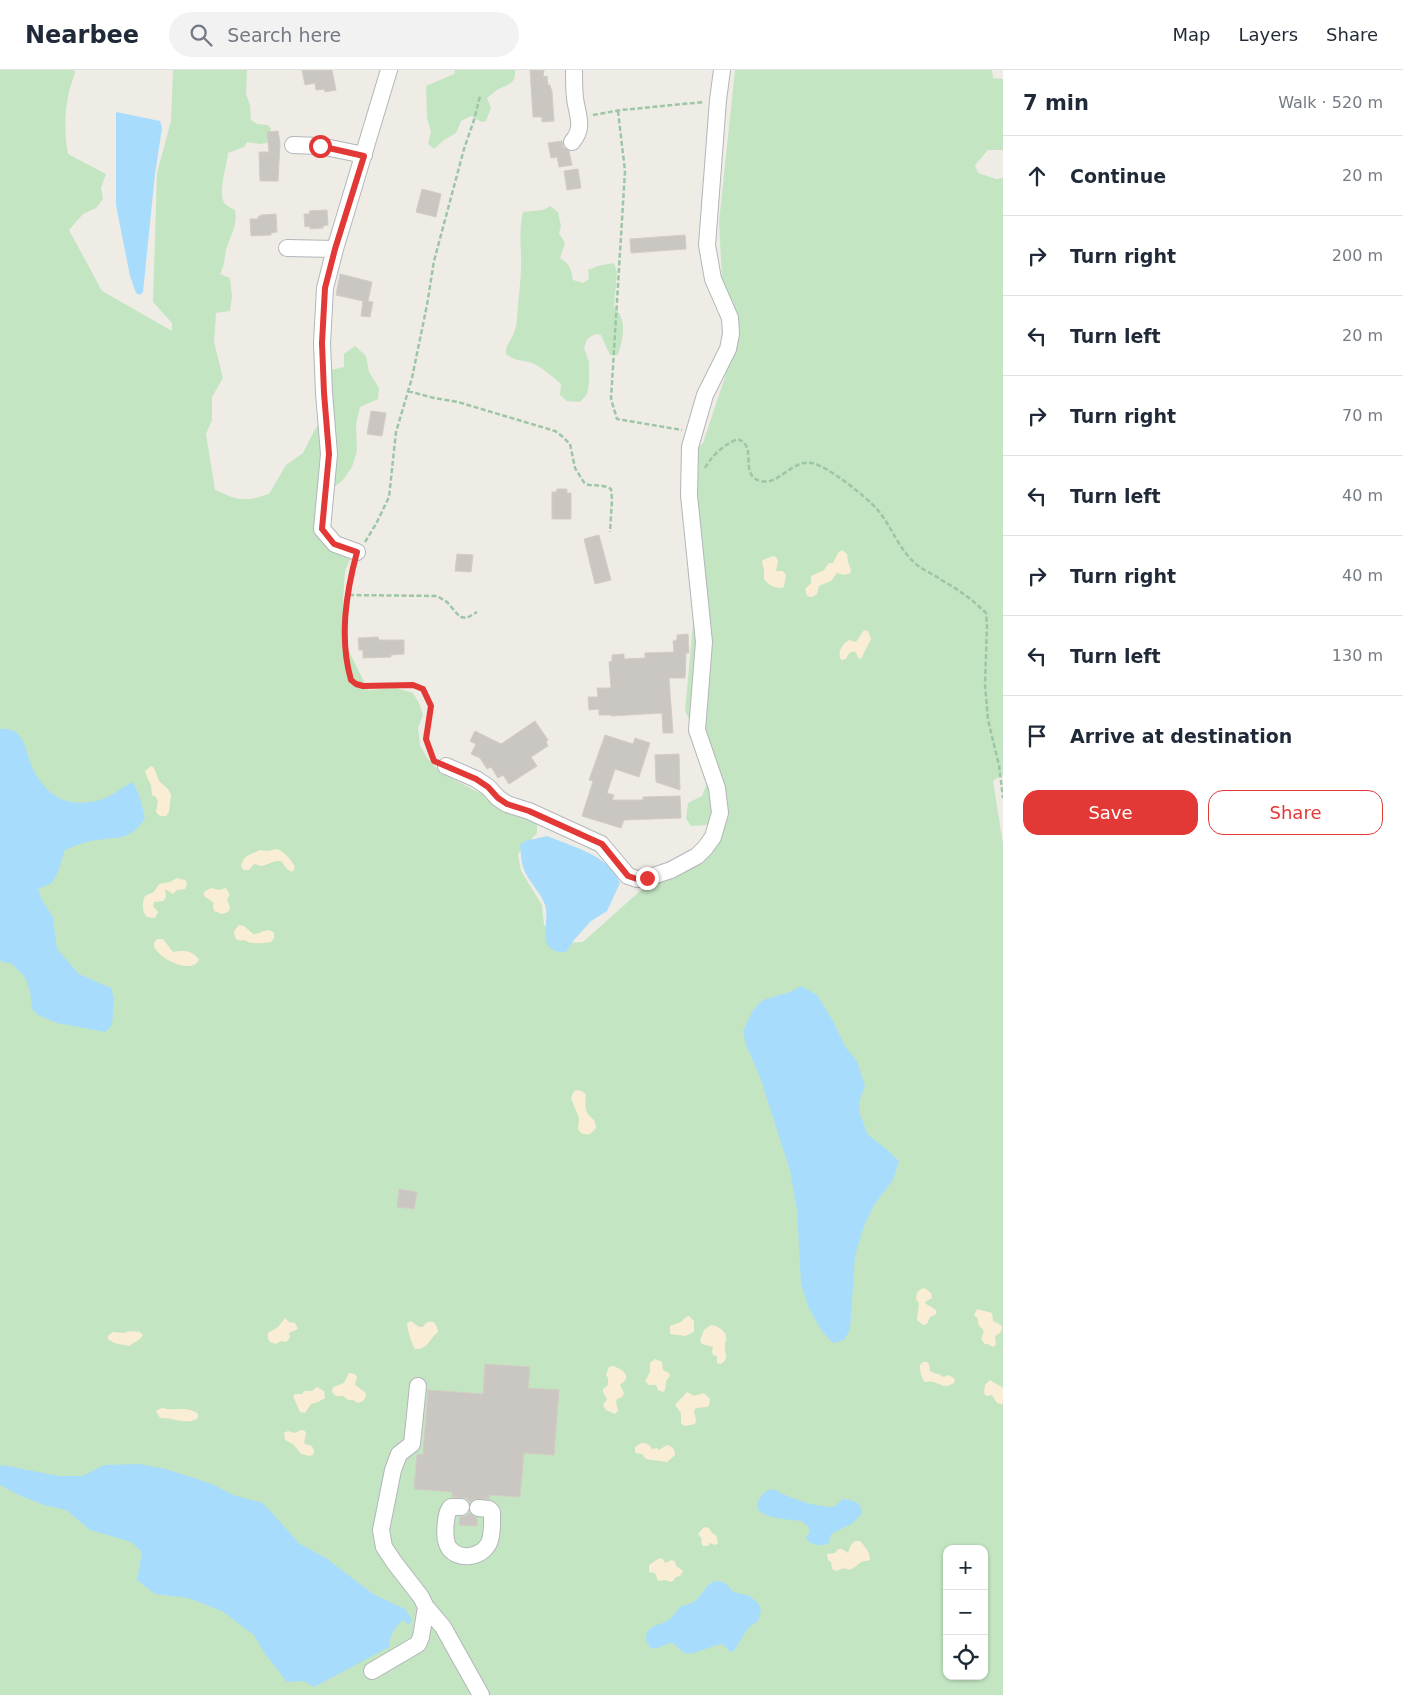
<!DOCTYPE html>
<meta charset="utf-8">
<style>
:root{--surface:#fff;--page:#f2f2f3;--text:#1f2937;--muted:#747a83;--line:#e0e1e3;--accent:#e33936}
body{margin:0;font-family:"DejaVu Sans",sans-serif;background:var(--page);color:var(--text)}
.controls{position:absolute;right:15px;bottom:15px;display:grid;overflow:hidden;border-radius:10px;box-shadow:0 1px 4px #0004}
.controls button{width:45px;height:45px;display:grid;place-items:center;padding:0;border:0;border-bottom:1px solid var(--line);background:var(--surface);color:var(--text);font:25px sans-serif}
.stop{position:absolute;width:15px;height:15px;margin:-11px;border:4px solid #e33936;border-radius:50%;background:#fff}
.stop.end{background:#e33936;border-color:#fff;box-shadow:0 1px 5px #0008}
.list{margin:0;padding:0;list-style:none}
h2{display:flex;justify-content:space-between;align-items:center;height:65px;margin:0;padding:0 20px;font-size:21px}
h2 small{font-size:16px;font-weight:400;color:var(--muted)}
.list li{display:grid;grid-template-columns:32px 1fr auto;gap:15px;align-items:center;box-sizing:border-box;height:80px;padding:0 20px;border-top:1px solid var(--line)}
.list b{display:block;font-size:19px;white-space:nowrap}
.list em{font-size:16px;font-style:normal;color:var(--muted)}
.actions{display:flex;gap:10px;padding:15px 20px}
.actions a{flex:1;padding:11px 0;border:1px solid var(--accent);border-radius:15px;text-align:center;font-size:18px;color:var(--accent)}
.actions .main{background:var(--accent);color:#fff}
.icon{flex:none;width:28px;height:28px;fill:none;stroke:currentColor;stroke-width:2;stroke-linecap:round;stroke-linejoin:round}
.map{position:relative;flex:none;width:1003px;height:1625px;overflow:hidden}
header{display:flex;align-items:center;gap:30px;box-sizing:border-box;height:70px;padding:0 25px;background:var(--surface);border-bottom:1px solid var(--line)}
header strong{font-size:24px}
nav{display:flex;gap:28px;margin-inline-start:auto;font-size:18px}
.search{width:350px;height:45px;background:var(--page);display:flex;align-items:center;gap:12px;box-sizing:border-box;padding:0 18px;border-radius:28px;color:var(--muted);font-size:19px}
main{display:flex}
aside{flex:1;background:var(--surface)}
.map>svg:first-child{display:block}
</style>
<header>
<strong>Nearbee</strong>
<div class="search"><svg class="icon" aria-label="search" viewBox="0 0 24 24"><circle cx="10" cy="10" r="6"/><path d="M15 15l6 6"/></svg>Search here</div>
<nav><a>Map</a><a>Layers</a><a>Share</a></nav>
</header>
<main>
<div class="map">
<svg width="1003" height="1625" viewBox="0 0 1003 1625">
<rect width="100%" height="100%" fill="#eeece5"/>
<path fill="#c4e5c2" fill-rule="evenodd" d="M0,0H74L75,3C65,28 63,57 68,84L106,104L101,118L103,129L96,138L83,144L69,160L102,221L172,261V253L153,232L157,103L171,51L173,0H247L246,24L250,35L251,50L257,54L268,55L271,59L267,73L260,74L247,72L244,77L228,83C227,96 217,124 225,134C227,136 231,138 235,140C238,155 230,166 226,180C224,189 225,195 220,204L230,208L232,227L230,241L216,243L214,272L223,308L212,327V350L206,364L215,420C240,431 243,432 269,424L286,395L303,383L314,361L330,339L328,318L331,300L344,297V284L355,276L366,286L369,302L379,318L378,329L360,337L356,354L357,381L352,397L343,410L334,417L329,434L323,470L334,483L350,489L345,501L343,530L344,571L368,620L396,618L413,623L419,633L423,645L418,658L420,676L428,689L441,703L537,752V763L518,784L521,801L542,835L544,855L561,873L583,872L640,821L682,799L720,750L706,755L691,756L686,749L688,733L702,726L708,711L692,655L685,641L693,554V401L695,381L703,373L727,301L719,152L735,0H992L993,8L1003,9V80H988L975,95L978,103L996,109L1003,108V704L993,711L1003,774V1625H0ZM947,1479H984V1606H947Z
M455,0H515C516,15 507,14 497,20C494,22 490,26 487,28L491,38L486,51L482,52L471,46L461,51L456,63L444,70L434,79L428,74L431,62L427,48L426,16L454,4Z
M550,136L558,142L561,156L559,163L565,173L560,188C570,194 571,199 573,210L583,213L589,209L588,200L598,196L614,193L617,202L614,237C628,251 623,267 618,285H610L601,265L595,264L587,269L584,278L589,292V314L587,324L580,332L567,331L560,325L561,314C552,306 543,298 532,293C521,289 517,292 506,284C505,276 509,274 512,267C515,262 517,254 517,248C518,232 520,217 521,201C522,182 518,162 523,142L543,140Z"/>
<path fill="#f9eed5" d="M842,480L847,484L848,492L851,500L850,503L845,505L837,503L831,511L819,516L817,524L812,527L807,526L805,519L811,513V506L824,500L829,493H833L838,483Z
M773,486L776,487L778,491L776,501H783L786,505L784,516L782,518C775,518 768,515 764,509V500L762,492L763,490Z
M864,560L868,561L871,569L861,589L858,588L857,584L854,581L849,583L846,589L841,590C837,582 842,574 849,570L856,572Z
M151,696L154,698L159,711L168,719L171,725L169,742L166,746H160L156,742L158,732L156,727L152,725L151,715L147,707L145,701Z
M276,779C285,781 291,790 295,797L292,802L287,799L281,791H276L262,796L254,794L249,800H244L241,797C243,784 252,785 260,780L268,781Z
M177,808L185,810L187,814L185,819L177,820L173,824L165,819L166,827L163,831L154,832L153,836L158,842L155,848L147,847C142,843 142,832 145,826L154,822L159,814L170,812Z
M211,818L219,820L226,818L230,825L227,829L230,838L228,842L222,844L214,841L213,836L214,833L204,826V822Z
M239,855L244,856L253,864C262,864 267,856 274,863V868L271,872C264,873 250,875 245,870C238,872 234,869 234,861Z
M157,869H163L173,882C183,880 193,880 199,890C191,905 160,889 154,877V873Z
M579,1020L585,1023C587,1029 584,1035 586,1040C589,1049 596,1047 596,1058L590,1064C584,1065 581,1064 578,1059L579,1048L571,1028L574,1021Z
M923,1218L926,1219L931,1223L932,1228L925,1232L926,1234L936,1240V1244L930,1247L927,1254L923,1255L917,1250L919,1233L916,1229L917,1222Z
M977,1239L992,1243L993,1251L1001,1255L1002,1259L1000,1263L995,1266L996,1275L993,1277L988,1274H985L981,1269L984,1261L978,1254V1249L974,1245Z
M689,1246L694,1251V1262L685,1266L670,1264V1256L681,1252L686,1247Z
M285,1248L289,1252L295,1253L298,1259L289,1263L290,1268L286,1272L281,1271L276,1274L270,1272L268,1268V1263L278,1257Z
M411,1251L419,1257H423C426,1252 428,1251 434,1252L437,1257L438,1262C429,1269 428,1280 415,1279C411,1272 408,1262 407,1253Z
M711,1255C718,1256 725,1260 726,1267C727,1272 725,1271 725,1275C724,1284 730,1287 721,1294L717,1293V1286L713,1285L712,1282L713,1277L702,1274L700,1271L704,1260Z
M130,1261L140,1262L143,1265L140,1269L129,1276L114,1273L108,1269V1266L113,1262L123,1263Z
M655,1289L662,1292L663,1300L669,1303L670,1306L666,1311L665,1320L663,1322L658,1320L656,1315H649L645,1311L650,1302V1293Z
M923,1292H927L929,1294L930,1301C935,1304 939,1303 943,1307L949,1305L955,1309L954,1313C943,1319 943,1314 933,1312C930,1311 927,1312 925,1312C921,1307 920,1302 920,1295Z
M612,1296C617,1297 628,1302 626,1309C625,1311 622,1313 620,1315L624,1323L622,1327L617,1329L616,1332L618,1341L615,1344L606,1340L603,1335L607,1329L603,1322V1319L608,1315V1308L606,1305L609,1297Z
M349,1303L355,1304L357,1307L355,1315L366,1323C366,1329 364,1331 358,1333L353,1330H348L343,1326H336L332,1322L333,1317L344,1313Z
M990,1310L1003,1318V1333L1001,1334L997,1333L992,1325L986,1326L984,1323L985,1315Z
M317,1317L324,1321L325,1328L318,1332L311,1334L305,1343L300,1342L293,1326L295,1324H302L304,1321H312Z
M687,1322L694,1326L704,1323L710,1329L709,1335L707,1337L696,1338L694,1341L696,1350L695,1354L685,1356L681,1354V1343L675,1335Z
M163,1338C175,1342 187,1335 198,1344V1348C187,1356 173,1347 160,1348L156,1341L159,1339Z
M301,1360H304L306,1363L304,1372L305,1374L312,1376L314,1381V1384L310,1386L301,1384L293,1374L285,1370L284,1363L288,1361L295,1363Z
M641,1373C647,1373 649,1374 652,1379L657,1378L659,1380L667,1375C673,1377 675,1379 675,1385L667,1392L646,1389L642,1384L635,1383V1377Z
M704,1457L709,1458L712,1463L716,1465L718,1473L715,1475L710,1473L708,1476H703L701,1472L702,1469L698,1464Z
M855,1471H860C864,1475 871,1484 870,1490C867,1491 864,1491 861,1492C854,1497 853,1502 843,1498L837,1501L832,1499L831,1492L828,1490L827,1484L835,1483L838,1479H842L848,1483L851,1475Z
M662,1488L665,1493L672,1490L675,1492L676,1496L683,1501L680,1506L676,1507L672,1512L665,1510L658,1511L655,1503L649,1502V1495L658,1489Z"/>
<path fill="#a8dcfc" d="M116,42L160,51L162,58L155,104L143,222L140,225L136,223L130,206L116,135Z
M0,659C28,656 25,687 35,703C50,728 68,737 96,731C111,728 120,718 133,712L139,725L145,748C128,775 113,765 87,772C79,774 72,777 65,780C61,789 58,809 50,814C46,816 42,817 38,819L42,830L53,847L57,879L79,904L111,918L114,929L112,955L105,962L57,953L38,945L32,939L30,921L25,907L12,894L0,891Z
M547,766C573,777 609,785 620,813L607,841L591,851L574,870L566,882C533,883 551,852 545,835C541,823 530,813 525,802C521,794 521,783 520,775L525,771Z
M801,916L817,925L833,951L846,978L857,991L865,1016L859,1032L860,1044L868,1065L885,1078L899,1091L893,1110L874,1135L864,1156L855,1186L850,1259L844,1270L833,1273L821,1260L808,1236L801,1214L797,1140L790,1101L760,1007L746,975L743,961L753,940L763,930L790,922Z
M139,1394L166,1399L212,1414L233,1425L263,1433L300,1474L326,1488L373,1524L405,1539L412,1549L409,1555L403,1550C394,1558 390,1565 389,1577L314,1617L304,1611L287,1612L265,1584L254,1565L222,1541L188,1528L155,1524L137,1510L142,1482L131,1472L90,1460L66,1440L44,1435L21,1426L0,1415V1397L2,1395L59,1406H83L104,1395Z
M773,1419C792,1429 813,1437 834,1437L843,1429C852,1430 862,1432 862,1443L853,1453L831,1464L829,1473C822,1477 809,1476 806,1467L810,1462C809,1456 806,1454 801,1451C784,1449 738,1448 766,1421Z
M714,1511C723,1511 728,1514 733,1522L750,1526L759,1534L761,1541L758,1551L748,1558L734,1581L730,1582L723,1574C711,1575 696,1585 686,1583C679,1582 677,1572 670,1573C661,1575 652,1585 647,1572C645,1568 646,1564 648,1561C652,1555 659,1555 665,1552C673,1548 675,1542 681,1536C703,1533 699,1520 714,1511Z"/>
<path fill="#cac7c2" stroke="#d3cdc3" d="M302,0H332L336,20L325,22L324,19L316,20L315,13L305,15Z
M530,0H544L543,7L547,6L548,15H550L552,22L554,51L542,52V47H533Z
M278,61L280,73L278,111H260L259,82H269L267,62Z
M562,71L563,77L569,81L572,95L559,97L557,87L551,88L548,73Z
M578,99L581,118L567,120L564,101Z
M422,119L441,124L436,147L416,142Z
M327,140L328,155L323,156V158L310,159V156L305,157L304,144H310L309,141Z
M276,144L277,162L271,163V165L251,166L250,149H258V147L261,145Z
M685,165L686,179L631,183L630,169Z
M340,204L372,212L368,231L373,232L370,247L361,246L363,231L336,225Z
M371,341L386,343L382,366L367,364Z
M557,419H567V423H571V449H552V422H556Z
M599,465L611,510L595,514L584,469Z
M457,484L473,485L471,502L455,501Z
M688,564L689,583H686L685,608H669L673,663H663L662,643L611,646V645H599V639L589,640L588,627H598L597,618H611L609,592L612,591V585L624,584V589L645,588V583L674,582L673,571L677,570V565Z
M378,567L379,570H404V584L391,585V587L363,588V580H359L358,568Z
M535,651L548,670L546,672L548,676L531,687L537,696L509,714L503,705L498,708L491,697L487,699L480,688L471,684L476,674L470,671L475,661L501,674Z
M605,665L633,674L635,668L650,673L639,707L615,699L607,723L614,725L612,730H643V727L680,726L681,748L624,750L621,758L582,746L593,711L589,710Z
M679,684L680,720L656,712L655,685Z
M399,1119L417,1122L414,1139L397,1137Z
M485,1294L530,1297L528,1318L559,1320L554,1385L524,1383L520,1427L490,1425L489,1429H474L470,1432L466,1428L452,1427V1422L414,1419L417,1384L423,1385L428,1320L483,1324Z
M469,1443L473,1446L477,1448V1456L459,1455L460,1447L466,1446Z"/>
<g fill="none" stroke-linecap="round" stroke-linejoin="round">
<g stroke="#b2b6b9" stroke-width="18">
<path id="minor" d="M572,72C585,57 577,45 575,28C574,19 574,9 574,0
M293,75L320,76L364,85
M287,178L335,179
M357,482L335,474L322,459L329,384L324,323L322,273L325,218L335,179L389,0
M446,696L476,709L488,717L498,728L507,734L529,741L601,774L628,806L637,809L647,808L671,800L697,786L705,778L713,767L720,743L717,718L697,660L704,572L689,425L690,377L705,325L728,279L731,264L730,248L713,209L707,175L718,30L722,0
M461,1437H451C447,1441 447,1445 446,1451C445,1460 444,1470 449,1478C459,1491 481,1488 489,1473C493,1464 492,1452 492,1442L489,1439L478,1438
M426,1537L443,1557L481,1625
M372,1601L418,1574L421,1567L426,1537L421,1527L394,1492L384,1477L381,1460L393,1400L399,1384L412,1374L418,1316"/>
</g>
<path stroke="#9cc6a5" stroke-width="2.5" stroke-dasharray="5 2.5" stroke-linecap="butt" d="M618,41L625,101L611,329L617,349L682,360
M593,45L621,40L704,32
M408,321L434,328L458,332L555,361L563,367L570,374L575,398L585,414C596,417 600,413 611,419L612,430L610,462
M705,398C713,384 723,376 737,369C759,375 738,404 760,411C779,416 792,389 812,393C828,396 866,427 877,439C892,457 899,480 917,495C925,501 935,505 943,511C959,520 973,530 986,543L987,555L985,614L988,650L999,695L1003,728
M365,472L376,454L389,427L396,362L412,308L427,235L434,191L464,79L474,50L480,26
M354,494C344,531 340,573 351,610L356,614L363,616L413,615L423,619L431,636L426,669L433,690
M349,525L437,526L447,532L460,547L467,548L477,542"/>
<use href="#minor" stroke="#fff" stroke-width="16"/>
</g>
<g fill="none" stroke-linecap="round" stroke-linejoin="round">
<path stroke="#e33936" stroke-width="6" d="M320,76L364,86L335,179L325,218L322,273L324,323L329,384L322,459L334,474L357,482C346,523 339,568 351,610L356,614L363,616L413,615L423,619L431,636L426,669L434,691L476,709L488,717L498,728L507,734L529,741L602,774L628,806L637,809L647,808"/>
</g>
</svg>
<div class="controls">
<button>+</button>
<button>−</button>
<button><svg class="icon" aria-label="locate" viewBox="0 0 24 24"><circle cx="12" cy="12" r="6"/><path d="M12 2v4M12 18v4M2 12h4M18 12h4"/></svg></button>
</div>
<div class="stop" style="left:320px;top:76px"></div>
<div class="stop end" style="left:647px;top:808px"></div>
</div>
<aside>
<h2>7 min<small>Walk · 520 m</small></h2>
<ul class="list">
<li><svg class="icon" aria-label="ahead" viewBox="0 0 24 24"><path d="M12 20V5M6 11l6-6 6 6"/></svg><div><b>Continue</b></div><em>20 m</em></li>
<li><svg class="icon" aria-label="right" viewBox="0 0 24 24"><path d="M7 20v-9h11M14 6l5 5-5 5"/></svg><div><b>Turn right</b></div><em>200 m</em></li>
<li><svg class="icon" aria-label="left" viewBox="0 0 24 24"><path d="M17 20v-9H6M10 6l-5 5 5 5"/></svg><div><b>Turn left</b></div><em>20 m</em></li>
<li><svg class="icon" aria-label="right" viewBox="0 0 24 24"><path d="M7 20v-9h11M14 6l5 5-5 5"/></svg><div><b>Turn right</b></div><em>70 m</em></li>
<li><svg class="icon" aria-label="left" viewBox="0 0 24 24"><path d="M17 20v-9H6M10 6l-5 5 5 5"/></svg><div><b>Turn left</b></div><em>40 m</em></li>
<li><svg class="icon" aria-label="right" viewBox="0 0 24 24"><path d="M7 20v-9h11M14 6l5 5-5 5"/></svg><div><b>Turn right</b></div><em>40 m</em></li>
<li><svg class="icon" aria-label="left" viewBox="0 0 24 24"><path d="M17 20v-9H6M10 6l-5 5 5 5"/></svg><div><b>Turn left</b></div><em>130 m</em></li>
<li><svg class="icon" aria-label="arrive" viewBox="0 0 24 24"><path d="M6 21V4h12l-3 4 3 4H6"/></svg><div><b>Arrive at destination</b></div></li>
</ul>
<div class="actions"><a class="main">Save</a><a>Share</a></div>
</aside>
</main>
